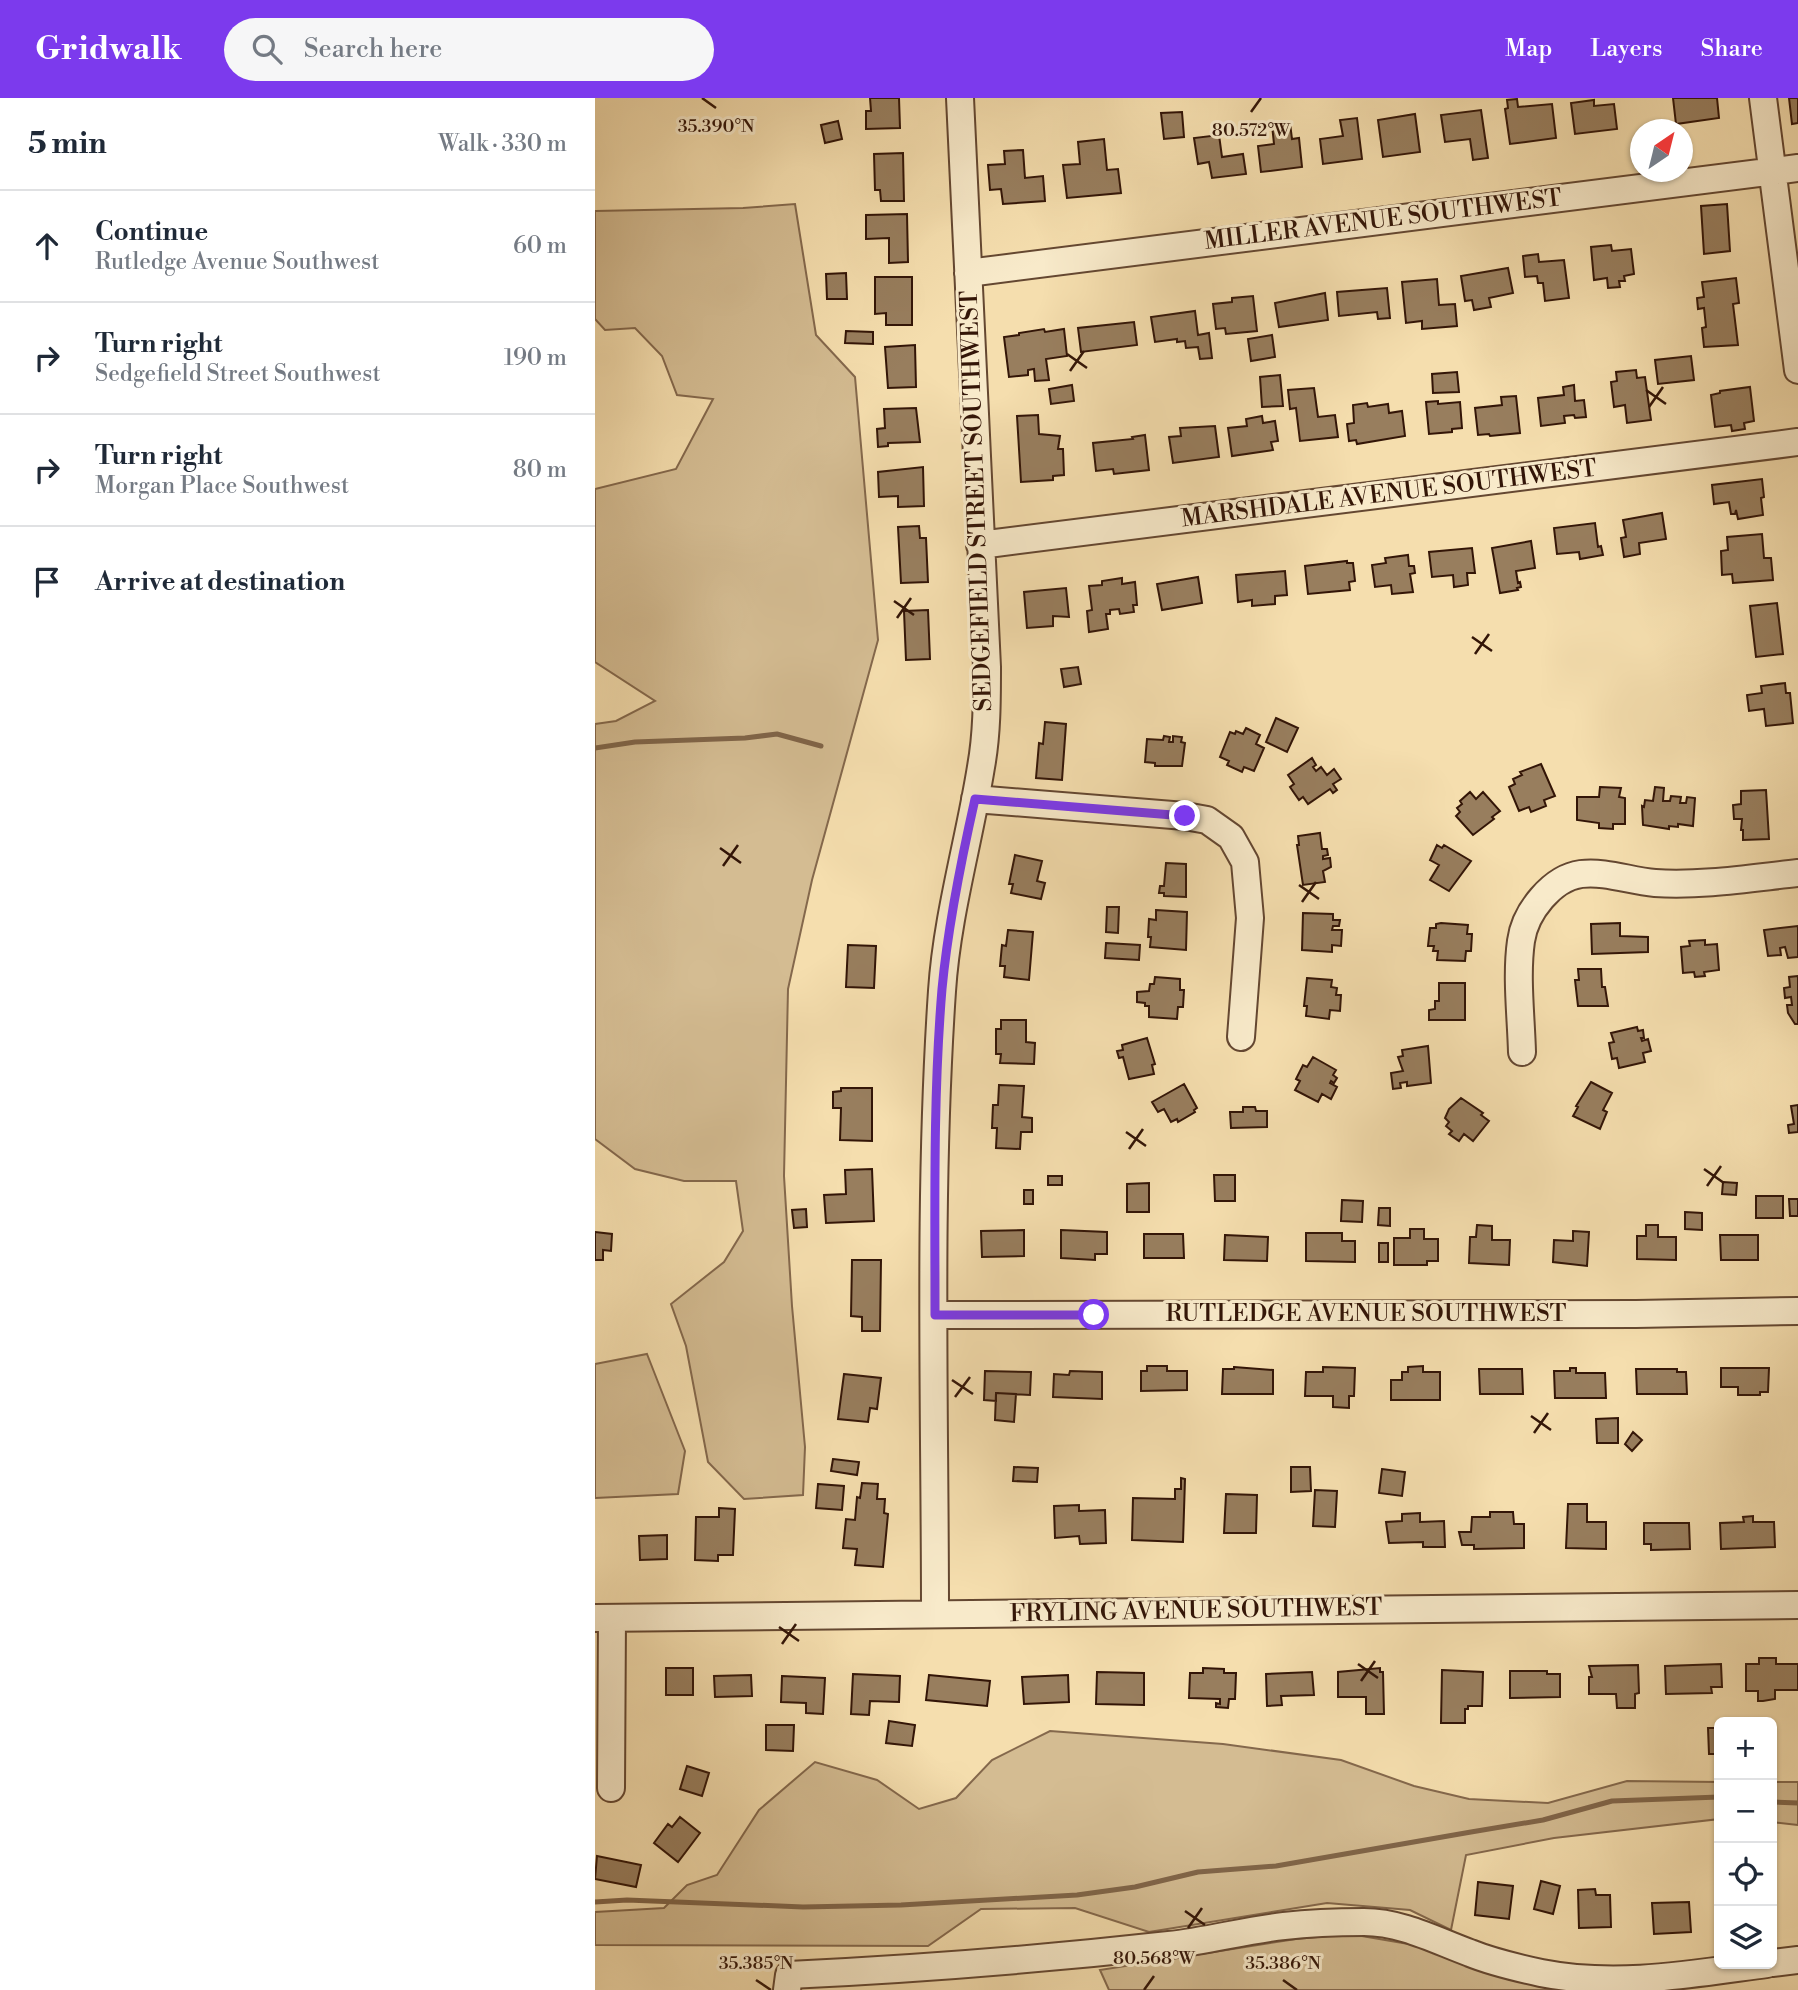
<!DOCTYPE html>
<meta charset="utf-8">
<style>
:root{--surface:#fff;--page:#f6f6f7;--text:#1f2937;--muted:#747a83;--line:#e0e1e3;--accent:#7c3aed}
body{margin:0;font-family:"Libre Bodoni",serif;background:var(--page);color:var(--text)}
.controls{position:absolute;right:21px;bottom:21px;display:grid;overflow:hidden;border-radius:10px;box-shadow:0 2px 5px #0004}
.controls button{width:63px;height:63px;display:grid;place-items:center;padding:0;border:0;border-bottom:2px solid var(--line);background:var(--surface);color:var(--text);font:35px sans-serif}
.compass{position:absolute;left:1035px;top:21px;width:63px;height:63px;border-radius:50%;background:var(--surface);box-shadow:0 2px 5px #0004;rotate:35deg}
.stop{position:absolute;width:21px;height:21px;margin:-16px;border:5px solid #7c3aed;border-radius:50%;background:#fff}
.stop.end{background:#7c3aed;border-color:#fff;box-shadow:0 2px 7px #0008}
.list{margin:0;padding:0;list-style:none}
h2{display:flex;justify-content:space-between;align-items:center;height:91px;margin:0;padding:0 28px;font-size:30px}
h2 small{font-size:23px;font-weight:400;color:var(--muted)}
.list li{display:grid;grid-template-columns:46px 1fr auto;gap:21px;align-items:center;box-sizing:border-box;height:112px;padding:0 28px;border-top:2px solid var(--line)}
.list b{display:block;font-size:26px;white-space:nowrap}
.list p{margin:0;font-size:23px;white-space:nowrap;color:var(--muted)}
.list em{font-size:23px;font-style:normal;color:var(--muted)}
.icon{flex:none;width:38px;height:38px;fill:none;stroke:currentColor;stroke-width:2;stroke-linecap:round;stroke-linejoin:round}
.map{position:relative;flex:none;width:1203px;height:1892px;overflow:hidden}
header{display:flex;align-items:center;gap:42px;box-sizing:border-box;height:98px;padding:0 35px;background:var(--accent);color:#fff}
header strong{font-size:33px}
nav{display:flex;gap:38px;margin-inline-start:auto;font-size:24px}
.search{width:490px;height:63px;background:var(--page);display:flex;align-items:center;gap:18px;box-sizing:border-box;padding:0 24px;border-radius:38px;color:var(--muted);font-size:26px}
main{display:flex}
aside{flex:1;background:var(--surface)}
.map>svg:first-child{display:block}
</style>
<header>
<strong>Gridwalk</strong>
<div class="search"><svg class="icon" aria-label="search" viewBox="0 0 24 24"><circle cx="10" cy="10" r="6"/><path d="M15 15l6 6"/></svg>Search here</div>
<nav><a>Map</a><a>Layers</a><a>Share</a></nav>
</header>
<main>
<aside>
<h2>5 min<small>Walk · 330 m</small></h2>
<ul class="list">
<li><svg class="icon" aria-label="ahead" viewBox="0 0 24 24"><path d="M12 20V5M6 11l6-6 6 6"/></svg><div><b>Continue</b><p>Rutledge Avenue Southwest</p></div><em>60 m</em></li>
<li><svg class="icon" aria-label="right" viewBox="0 0 24 24"><path d="M7 20v-9h11M14 6l5 5-5 5"/></svg><div><b>Turn right</b><p>Sedgefield Street Southwest</p></div><em>190 m</em></li>
<li><svg class="icon" aria-label="right" viewBox="0 0 24 24"><path d="M7 20v-9h11M14 6l5 5-5 5"/></svg><div><b>Turn right</b><p>Morgan Place Southwest</p></div><em>80 m</em></li>
<li><svg class="icon" aria-label="arrive" viewBox="0 0 24 24"><path d="M6 21V4h12l-3 4 3 4H6"/></svg><div><b>Arrive at destination</b></div></li>
</ul>
</aside>
<div class="map">
<svg width="1203" height="1892" viewBox="0 0 1203 1892">
<rect width="100%" height="100%" fill="#f5deae"/>
<filter id="stains"><feTurbulence type="fractalNoise" baseFrequency=".00286" numOctaves="4"/><feColorMatrix values="0 0 0 0 .2 0 0 0 0 .09 0 0 0 0 .02 0 0 0 .5 -.17"/></filter>
<radialGradient id="worn" r=".72"><stop offset=".6" stop-color="#630" stop-opacity="0"/><stop offset="1" stop-color="#630" stop-opacity=".3"/></radialGradient>
<path fill="#d4bc92" stroke="#84684c" stroke-width="2" d="M200,106L221,237L260,279L283,542L217,782L193,891L189,1078L197,1208L210,1349L208,1397L149,1401L113,1364L91,1248L76,1206L129,1164L148,1133L141,1083H89L40,1071L0,1041V626L21,623L60,603L0,564V391L81,371L118,301L82,297L67,258L40,230L10,232L0,221V113L148,110Z
M52,1256L90,1353L83,1396L0,1400V1266Z
M455,1633L628,1646L746,1662L819,1688L874,1701L953,1705L1032,1683L1124,1684V1721L959,1740L871,1757L856,1832L815,1812L732,1805L554,1834L480,1810L386,1811L333,1848L0,1847V1814L69,1810L92,1787L122,1777L164,1712L220,1664L282,1682L324,1711L361,1700L397,1662Z
M1177,1684H1203V1727L1177,1724Z
M755,1836L831,1849L954,1888L956,1892H514L505,1872L701,1841Z"/>
<g fill="none" stroke-linecap="round" stroke-linejoin="round">
<path stroke="#806549" stroke-width="5" d="M0,650L40,644L150,640L182,636L226,648
M1177,1704L1203,1705
M0,1804L32,1802L208,1809L306,1807L482,1797L540,1789L603,1774L681,1768L876,1734L948,1722L1017,1703L1124,1699"/>
</g>
<path fill="#987e5e" stroke="#331507" stroke-width="2" d="M275,0H304L305,30L271,31V13H276Z
M1078,0H1122L1124,20L1081,26Z
M1194,0H1203V25L1197,26Z
M922,1L923,9L957,6L961,40L915,46L910,11L913,10L912,2Z
M999,2V8L1019,6L1022,31L980,36L976,5Z
M886,12L893,60L878,62L875,41L850,44L846,17Z
M587,14L589,39L569,41L566,15Z
M820,16L825,54L788,59L783,22Z
M762,20L767,61L728,66L725,41L748,38L745,22Z
M243,23L247,41L230,45L226,27Z
M695,25L697,41L704,40L707,69L666,74L663,48L679,46L677,27Z
M624,37L627,59L648,56L651,76L617,80L614,64L603,66L599,40Z
M509,41L512,72L523,71L526,95L472,100L468,67L485,66L483,44Z
M428,52L430,80L448,78L450,103L408,106L406,91L395,92L393,67L410,66L409,53Z
M308,55L309,103H286L285,92H280L279,56Z
M1132,106L1135,153L1109,156L1106,108Z
M312,116L313,164L294,165V140L271,141V117Z
M1016,147L1017,153L1036,151L1039,176L1029,178L1030,183H1024L1025,189L1013,190L1012,180L999,182L996,149Z
M943,156L944,164L969,162L974,200L950,203L948,185H943L942,178L930,179L928,158Z
M913,170L918,195L894,200L896,209L879,212L877,202L870,203L866,178Z
M251,175L252,201H232L231,176Z
M280,179H317V227H291V215L280,216Z
M1141,180L1144,205L1138,206L1143,247L1109,249L1107,230L1111,229L1109,210L1103,211L1102,200L1109,199L1107,184Z
M842,181L844,207L860,206L862,228L827,231V223L811,225L807,184Z
M792,190L795,220L783,221L782,214L744,218L742,194Z
M730,195L733,222L684,229L680,205Z
M658,198L662,233L631,236L630,230L621,231L618,206L637,204V200Z
M600,213L603,237L614,235L617,260L605,261L603,249L591,250L590,243L582,244V241L560,244L556,219Z
M539,224L542,247L486,254L483,230Z
M449,231L450,234L469,231L472,258L451,261L454,282L440,283L439,271L433,272V277L414,279L409,239L424,237V235Z
M251,233L278,234V246L250,245Z
M677,237L680,259L656,263L653,241Z
M320,247L321,289L293,290L290,249Z
M1096,258L1099,282L1063,286L1060,262Z
M1041,272L1042,280L1050,279L1056,322L1032,325L1030,307L1019,309L1016,284L1022,283L1021,274Z
M862,274L864,294L838,295L837,276Z
M685,277L688,308L667,309L665,279Z
M477,287L479,303L456,306L454,291Z
M979,287L980,303L989,302L991,319L980,320L979,317L969,318L970,325L946,328L943,300L969,297L968,289Z
M1155,289L1159,323L1149,325L1150,331L1137,333L1136,327L1120,329L1116,297L1125,295V293Z
M719,290L723,319L740,317L743,339L705,343L701,310L695,311L693,292Z
M921,298L925,335L895,338L894,336L883,337L880,310L907,307L906,299Z
M843,303V306L865,304L867,330L857,331V334L834,336L831,304Z
M772,305L773,309L793,306L794,315L807,313L810,338L762,346L761,342L754,343L752,326L759,325L758,307Z
M321,310L325,344L293,345V348L283,349L282,331L290,330L289,311Z
M443,317L444,336L465,338L463,351H468L469,377L458,378V382L426,384L422,318Z
M667,318L668,325L680,323L683,343L676,344L678,352L637,358L633,330L652,328L651,321Z
M620,328L624,359L578,365L574,339L586,338L585,330Z
M550,337L554,372L519,376L518,371L501,373L498,345L538,341L537,339Z
M328,369L329,408L303,409V398L284,399L283,374Z
M1167,381L1169,399L1166,400L1168,417L1143,421L1141,412L1140,416H1136L1134,404L1119,406L1117,387Z
M1067,415L1071,441L1044,445L1045,456L1029,459L1026,440L1031,439L1028,422Z
M1000,425L1003,449L1006,448L1008,457L985,461L984,454L962,456L959,430Z
M324,428L325,440H331L333,484L306,485L303,429Z
M1167,436L1169,460H1176L1178,482L1138,485L1137,476L1127,477L1126,453L1133,452L1132,439Z
M936,443L940,470L921,473L923,485L925,484L926,489L922,490L923,492L905,495L897,450Z
M877,450L880,475H872L873,487L859,489L858,477L837,479L834,454Z
M813,457L814,468H819L820,475L815,476L818,494L797,496L796,487L780,489L777,467L791,465L790,460Z
M752,463V465H758L760,483L754,484L755,492L713,496L710,468Z
M690,473L692,497L680,498V506L657,508V502L643,504L641,477Z
M603,479L607,505L567,512L562,486Z
M527,480V486L540,484L542,507H538L539,514L525,516L524,511L515,512V516H511L513,531L494,534L492,513L497,512L494,488L507,487V483Z
M471,490L474,519L458,518V528L432,530L429,494Z
M1182,505L1188,556L1161,559L1155,508Z
M333,512L335,561L311,562L309,513Z
M483,569L486,586L469,589L466,571Z
M1190,585L1191,595H1195L1198,625L1171,628L1169,611L1154,613L1152,597L1167,595L1166,588Z
M681,620L703,630L692,654L671,644Z
M450,624L471,626L467,682L441,680L444,645L448,646Z
M651,630L665,637L661,646L669,650L659,673L649,669L647,674L632,667L634,663L625,659L635,634L640,636L641,633L648,636Z
M569,638L575,639L574,644H578V638L587,639L586,644L590,645L587,668H560V665L550,664L552,641L568,642Z
M717,660L721,667L718,669L721,673L726,669L732,677L739,671L746,681L738,686L742,692L738,695L735,691L713,706L708,699L704,702L695,689L699,686L693,677Z
M946,666L960,698L949,702L951,708L936,714L934,709L924,713L914,689L920,686L918,681L927,677L925,674Z
M1005,689L1026,690L1024,699L1030,700V726H1018V731L1004,730V725L982,722V699H1004Z
M1060,689L1069,690L1068,703H1075L1076,698L1086,699L1085,705H1091L1092,699L1100,700L1098,728L1083,726V729L1074,728V731L1048,727L1047,708L1049,709L1050,702L1058,703Z
M1171,692L1174,741L1148,742V732H1146L1147,721H1139L1138,707L1146,706V693Z
M875,694L881,701L888,694L905,713L897,719L899,721L878,737L861,718L865,714L862,710L867,706L865,703Z
M725,735L727,751H732L733,757L728,758V761L735,760L736,769L728,773L730,784L708,787L702,747H704L703,738Z
M842,747L847,750L849,747L876,763L854,793L835,782L844,767L835,762Z
M420,757L447,763L442,783L450,785L446,801L416,795L418,786H414Z
M571,765L591,766V799L569,798V795H564L565,788H569Z
M512,809H524L523,835L511,834Z
M561,812L592,814L591,852L555,849L556,839H553L554,821L561,822Z
M708,815L738,816V822H745L744,828H738L737,832H747L746,848L737,847V854L707,852Z
M846,825L873,827L872,836H877L876,853H871L870,863L842,862L843,853H838L839,848H833L835,830H841V826Z
M1025,825V838L1053,839V854L997,856L996,826Z
M1203,828V859L1193,860L1190,849L1185,850L1186,857L1173,858L1169,832Z
M413,832L438,834L434,882L409,879L410,868H405L407,847L411,848Z
M1110,842V847L1122,846L1124,872L1109,874L1110,878L1100,879L1099,874L1088,875L1086,849L1095,848L1094,843Z
M511,845L545,847L544,862L510,860Z
M253,847L281,848L279,890L251,889Z
M983,871H1006L1007,889H1010L1013,908H983L980,882H984Z
M1203,878V926H1200L1193,915L1192,907H1197L1196,899L1190,900L1189,890L1195,889L1194,879Z
M560,879L585,881V892H589L588,909H583L582,921L554,919V908H550V905L542,904V894L554,893L555,886H559Z
M712,880L737,882L736,889L742,890L741,897H746L745,913L735,912L734,921L711,918L712,908H709Z
M844,885H870V922H834V912L840,911V903H844Z
M406,922H431V944L440,945L439,966L405,965L406,956H401V931H406Z
M1042,929L1043,933L1048,932L1049,940H1046L1047,943L1053,941L1056,953L1048,955L1050,964L1024,970L1022,960L1017,961L1014,945L1019,944L1016,935Z
M552,940L560,966L557,967L559,976L534,981L528,959L524,960L522,953L528,952L527,947Z
M833,948L836,985L812,988V984L805,985L806,990L798,991L796,975L808,973L803,959L808,958L807,952Z
M718,959L741,972L738,977L742,980L739,985L736,983L735,985L742,989L736,1001L727,996L723,1004L700,992L705,983L701,981L708,967L712,969Z
M996,984L1017,995L1008,1012L1012,1014L1005,1031L978,1018L983,1009L981,1008Z
M589,986L602,1010L599,1012L600,1014L583,1024L582,1021L576,1024L569,1011L563,1014L557,1004Z
M404,987L429,988L427,1019L437,1020V1034H426L425,1051L401,1050L402,1030H397L398,1007H403Z
M246,990H277V1043L245,1042L246,1010H238V994L246,993Z
M866,1000L888,1015L886,1017L894,1023L878,1043L869,1036L864,1043L854,1036L857,1033L851,1028L854,1024L850,1020L854,1011Z
M1203,1007V1034L1194,1035L1193,1027L1199,1026L1196,1008Z
M648,1009H660L661,1013H672V1029L636,1030L635,1014H648Z
M277,1071L279,1123L231,1125L229,1097L251,1096L250,1072Z
M619,1077H640V1103H620Z
M453,1078H467V1087H453Z
M1128,1084L1142,1085L1141,1097L1127,1096Z
M554,1085V1114H532V1086Z
M429,1092H438V1106H429Z
M1161,1098H1188V1120H1161Z
M1194,1101H1203V1118H1195Z
M747,1102L768,1103L767,1124L746,1123Z
M784,1110H795V1128L783,1127Z
M211,1111L212,1129L199,1130L197,1112Z
M1090,1114L1107,1115V1132L1090,1131Z
M882,1127L897,1128V1142H915L914,1167L874,1165L875,1139H881Z
M1051,1127H1063V1139H1081V1162L1042,1161V1138H1051Z
M815,1131H829V1141H843V1163H832V1167H799V1140H815Z
M429,1132V1158L387,1159L386,1133Z
M466,1132L512,1134V1156H500V1162L466,1160Z
M978,1133L994,1134L992,1168L958,1164L959,1142L978,1143Z
M0,1134L17,1136L16,1153L8,1152V1162H0Z
M711,1135H747V1143H760V1164L711,1163Z
M549,1136H588L589,1160H549Z
M630,1137L673,1139L672,1163L629,1162Z
M1125,1137H1163V1162H1126Z
M784,1145H793V1164H784Z
M257,1162H286L285,1233H267V1219L256,1218Z
M552,1268H572V1273H592V1292L546,1293V1273H552Z
M828,1268V1274H845V1302H796V1282H807V1274H813V1269Z
M639,1269L678,1272V1296H627L628,1271H639Z
M728,1269L760,1270L759,1298H754V1310L738,1309V1298H710L711,1274H728Z
M975,1270H981V1275H1010L1011,1300H960L959,1273H975Z
M1126,1270H1174L1173,1294H1165V1297H1143V1289H1126Z
M884,1271H927L928,1296H885Z
M1041,1271H1082V1274H1091L1092,1296H1042Z
M390,1273L436,1274L435,1297L401,1295V1303L389,1302Z
M475,1273L507,1274V1301L458,1299L459,1276L474,1277Z
M249,1276L286,1280L282,1311L275,1310L273,1324L243,1321Z
M401,1295L421,1296L419,1324L400,1322Z
M1023,1320V1345H1002L1001,1321Z
M1038,1334L1047,1342L1037,1353L1030,1346Z
M238,1361L264,1364L262,1377L236,1373Z
M419,1369L443,1370L442,1384L418,1383Z
M696,1369H715L716,1393L696,1394Z
M787,1371L810,1374L807,1398L784,1395Z
M586,1380L590,1381L588,1444L537,1442L538,1400L580,1401V1391H586Z
M267,1385L283,1386L282,1401H290L289,1415L293,1416L288,1469L260,1467L262,1451L248,1450L251,1421L260,1422L262,1399L265,1400Z
M223,1386L249,1388L247,1412L221,1410Z
M720,1392L742,1393L740,1429L718,1428Z
M631,1396L662,1397L661,1435H629Z
M973,1406H992V1424H1011V1451L971,1450Z
M484,1407V1413L510,1412L511,1445L485,1446L484,1438L460,1440L459,1408Z
M124,1410L140,1411L138,1457H123V1463L100,1462L101,1419H124Z
M895,1414H918L919,1426H929V1450L879,1451V1447H867L864,1434H876L877,1419H895Z
M825,1415V1424L849,1423L850,1449H828V1444L794,1445L791,1424L807,1423V1416Z
M1158,1418V1424H1179L1180,1449L1126,1451L1125,1425L1149,1424L1148,1419Z
M1049,1425H1094L1095,1451L1056,1452V1446H1049Z
M72,1437V1461L45,1462L44,1438Z
M1164,1560H1181V1566H1203V1592H1180V1601L1168,1603H1163V1593H1151V1566H1164Z
M1126,1566L1127,1589H1116L1117,1595L1071,1596L1070,1568Z
M1043,1567L1044,1595L1040,1596V1610H1022L1021,1596H994V1579H997L994,1568Z
M71,1570H98V1597H71Z
M608,1570L629,1571V1575H641L640,1601H634L633,1610L621,1609V1605L625,1606V1601L594,1600L595,1575H608Z
M785,1570V1574H788L789,1616H771V1599H743V1574Z
M847,1572L888,1574L887,1608H873V1611H870V1625H846Z
M915,1573H952V1576H965V1599L915,1600Z
M502,1574L549,1575V1607L501,1606Z
M717,1574L719,1597L686,1598L687,1607L672,1608L671,1576Z
M258,1576L305,1578L304,1604L275,1603L274,1617L256,1616Z
M156,1577L157,1598L120,1599L119,1578Z
M334,1577L395,1583L392,1608L331,1602Z
M473,1577L474,1604L429,1606L427,1579Z
M187,1578L230,1580L228,1616L211,1615V1605L186,1604Z
M294,1623L320,1627L317,1648L291,1645Z
M171,1627H199L198,1653L171,1652Z
M1113,1630H1124V1656H1114Z
M92,1668L114,1675L107,1698L85,1691Z
M85,1719L105,1735L83,1764L59,1745L73,1726L77,1729Z
M2,1758L46,1767L41,1789L0,1781Z
M946,1783L965,1788L958,1816L939,1811Z
M883,1784L918,1788L914,1821L880,1817Z
M1000,1791L1001,1797H1015L1016,1829L984,1830L983,1792Z
M1094,1804L1096,1834L1059,1836L1057,1805Z"/>
<g fill="none" stroke-linecap="round" stroke-linejoin="round">
<g stroke="#644731" stroke-width="30">
<path id="minor" d="M1168,0L1203,272
M373,175L1203,70
M385,447L1203,344
M380,701L590,718L612,722L636,739L650,764L655,820L646,939
M927,954C926,918 921,878 926,843C930,814 957,780 986,776C1011,773 1035,783 1060,785C1107,788 1156,780 1203,775
M340,1217L1041,1216L1203,1213
M340,1516C340,1308 333,1100 347,893C352,817 374,744 386,669C392,636 392,602 392,569L365,0
M0,1520L1203,1507
M16,1690L17,1520
M1177,1865L1203,1862
M192,1892L194,1877C321,1871 448,1861 574,1847C613,1843 651,1832 689,1828C715,1825 743,1824 769,1824C806,1824 840,1842 875,1855C897,1864 923,1870 946,1875C1022,1890 1097,1876 1172,1866"/>
</g>
<use href="#minor" stroke="#f8eaca" stroke-width="26"/>
</g>
<g fill="none" stroke-linecap="round" stroke-linejoin="round">
<path stroke="#7c3aed" stroke-width="9" d="M499,1217H340C340,1108 338,999 347,891C353,827 366,763 380,701L590,718"/>
</g>
<path fill="none" stroke="#331507" stroke-width="2.5" d="M107,0L121,10M656,14L666,0M472,256L492,270M475,273L489,253M1051,292L1071,306M1054,309L1068,289M299,503L319,517M302,520L316,500M877,539L897,553M880,556L894,536M125,750L146,765M128,768L143,747M704,787L724,801M707,804L721,784M531,1034L551,1048M534,1051L548,1031M1109,1071L1129,1085M1112,1088L1126,1068M357,1282L378,1296M360,1299L375,1279M936,1318L956,1332M939,1335L953,1315M184,1529L204,1543M187,1546L201,1526M763,1566L783,1580M766,1583L780,1563M590,1813L610,1827M593,1830L607,1810M161,1882L176,1892M688,1882L702,1892M549,1892L559,1878"/>
<g text-anchor="middle" dominant-baseline="central" stroke-width="6" stroke-linejoin="round" paint-order="stroke">
<g font-size="24" fill="#331507" stroke="#f8eaca">
<text transform="translate(788 122) rotate(-7)">MILLER AVENUE SOUTHWEST</text>
<text transform="translate(794 396) rotate(-7)">MARSHDALE AVENUE SOUTHWEST</text>
<text transform="translate(382 403) rotate(-92)">SEDGEFIELD STREET SOUTHWEST</text>
<text x="771" y="1216">RUTLEDGE AVENUE SOUTHWEST</text>
<text transform="translate(601 1513) rotate(-1)">FRYLING AVENUE SOUTHWEST</text>
</g>
</g>
<g font-size="18" text-anchor="middle" fill="#331507" stroke="#f8eaca" stroke-width="6" stroke-linejoin="round" paint-order="stroke">
<text x="121" y="34">35.390°N</text>
<text x="656" y="38">80.572°W</text>
<text x="559" y="1866">80.568°W</text>
<text x="161" y="1871">35.385°N</text>
<text x="688" y="1871">35.386°N</text>
</g>
<rect width="100%" height="100%" filter="url(#stains)"/>
<rect width="100%" height="100%" fill="url(#worn)"/>
</svg>
<div class="controls">
<button>+</button>
<button>−</button>
<button><svg class="icon" aria-label="locate" viewBox="0 0 24 24"><circle cx="12" cy="12" r="6"/><path d="M12 2v4M12 18v4M2 12h4M18 12h4"/></svg></button>
<button><svg class="icon" aria-label="layers" viewBox="0 0 24 24"><path d="M12 4l9 5-9 5-9-5zM3 14l9 5 9-5"/></svg></button>
</div>
<svg class="compass" viewBox="-18 -18 36 36"><path d="M0-13l5 13h-10z" fill="#e53935"/><path d="M0 13l5-13h-10z" fill="#747a83"/></svg>
<div class="stop" style="left:499px;top:1217px"></div>
<div class="stop end" style="left:590px;top:718px"></div>
</div>
</main>
